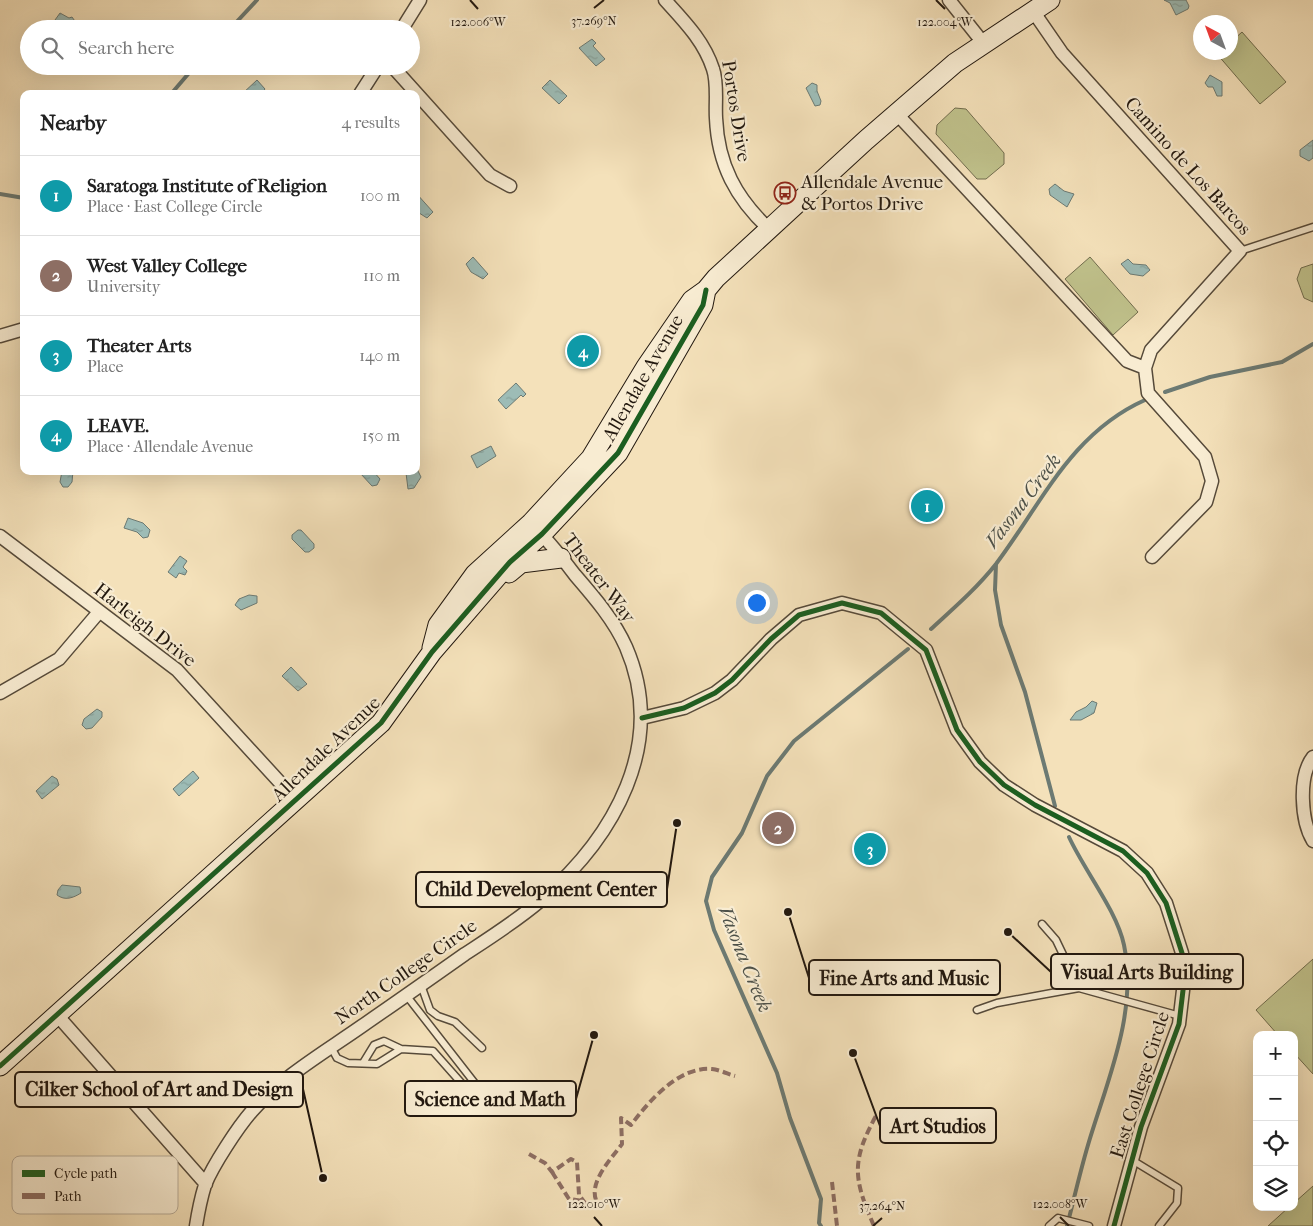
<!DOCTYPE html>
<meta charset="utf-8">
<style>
:root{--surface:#fff;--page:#f2f2f2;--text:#222;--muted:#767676;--line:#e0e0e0;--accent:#8f2418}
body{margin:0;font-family:"IM FELL French Canon",serif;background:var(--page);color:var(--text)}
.controls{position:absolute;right:15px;bottom:15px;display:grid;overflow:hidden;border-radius:10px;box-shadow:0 5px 20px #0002}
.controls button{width:45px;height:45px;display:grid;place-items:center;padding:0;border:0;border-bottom:1px solid var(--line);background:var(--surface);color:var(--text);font:25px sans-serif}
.compass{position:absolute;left:1193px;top:15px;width:45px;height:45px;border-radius:50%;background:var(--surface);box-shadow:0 5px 20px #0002;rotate:319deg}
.you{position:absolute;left:756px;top:602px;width:18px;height:18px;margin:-12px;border:4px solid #fff;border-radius:50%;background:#1a73e8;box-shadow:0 0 0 8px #1a73e833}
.badge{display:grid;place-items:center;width:32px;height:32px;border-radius:50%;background:var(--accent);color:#fff;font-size:16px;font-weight:700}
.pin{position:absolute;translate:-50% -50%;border:2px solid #fff;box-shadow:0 1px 5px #0006}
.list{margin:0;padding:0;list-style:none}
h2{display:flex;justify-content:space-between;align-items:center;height:65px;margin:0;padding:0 20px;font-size:21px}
h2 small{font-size:16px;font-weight:400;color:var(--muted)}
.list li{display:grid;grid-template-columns:32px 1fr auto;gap:15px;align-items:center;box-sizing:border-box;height:80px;padding:0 20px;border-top:1px solid var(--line)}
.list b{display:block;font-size:19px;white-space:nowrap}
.list p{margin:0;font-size:16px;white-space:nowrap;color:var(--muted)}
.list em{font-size:16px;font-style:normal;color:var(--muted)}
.icon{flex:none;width:28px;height:28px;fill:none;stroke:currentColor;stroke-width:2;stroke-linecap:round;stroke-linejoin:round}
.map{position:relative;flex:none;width:1313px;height:1226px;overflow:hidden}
.search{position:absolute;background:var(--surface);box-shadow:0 5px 20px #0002;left:20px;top:20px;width:400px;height:55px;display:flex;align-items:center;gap:12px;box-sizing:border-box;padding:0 18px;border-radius:28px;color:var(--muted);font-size:19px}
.panel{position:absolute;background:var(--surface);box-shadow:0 5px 20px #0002;left:20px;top:90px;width:400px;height:385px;border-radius:10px}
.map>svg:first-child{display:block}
</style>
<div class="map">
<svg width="1313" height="1226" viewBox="0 0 1313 1226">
<defs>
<pattern id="water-ripples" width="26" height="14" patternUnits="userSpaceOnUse" patternTransform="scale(1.25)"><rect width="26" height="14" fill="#9dbcb6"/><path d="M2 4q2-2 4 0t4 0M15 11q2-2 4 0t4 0" fill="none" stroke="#87a19b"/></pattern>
</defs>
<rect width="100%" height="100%" fill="#f4e1ba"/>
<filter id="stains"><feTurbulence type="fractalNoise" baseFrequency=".004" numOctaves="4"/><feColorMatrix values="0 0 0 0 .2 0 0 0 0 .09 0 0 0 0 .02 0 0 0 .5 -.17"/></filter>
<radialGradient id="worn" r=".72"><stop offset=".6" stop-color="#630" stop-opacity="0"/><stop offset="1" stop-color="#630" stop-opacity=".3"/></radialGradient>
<path fill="#c0c28c" stroke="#716d4e" d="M1242,32L1286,82L1260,104L1217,54L1230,52L1231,42Z
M955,108L966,109L1004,153V164L986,179H977L936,134L937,125Z
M1090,257L1138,312L1113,335L1065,279Z
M1313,264V302L1304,298L1297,279L1301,268Z
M1313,959V1074L1294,1053V1035H1278L1256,1010Z
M1313,1186V1226H1268L1289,1207H1294V1203Z"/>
<path fill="url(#water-ripples)" stroke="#6c7a73" d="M1164,0H1186L1189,6L1188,9L1176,15L1170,3Z
M60,13L69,18L72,17L77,24L74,29L64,28L55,20Z
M592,39L596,43L593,46L605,59L596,66L579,48Z
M1210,75L1222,82V96H1217L1213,87H1208L1205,83Z
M257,80L265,89L261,94H242Z
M550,80L567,96L559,104L542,88Z
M812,83L817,85V91L821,101L820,105L815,106L806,88Z
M1313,140V158L1309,161L1300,156V150Z
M1055,184L1064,191L1074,194L1067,207L1050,195L1049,189Z
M416,193L433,212L427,218L416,211Z
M473,257L488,274L483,279L471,272L466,264Z
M1128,259L1133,264L1146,265L1150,270L1143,276L1130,274L1121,264Z
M516,383L526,394L523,397L521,395L506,409L498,400Z
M491,446L496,456L477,468L471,456Z
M417,469L421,477L414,488L408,489L406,473L416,471Z
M62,471H73L72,482L68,487H63L60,482Z
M361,471H373L380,479L377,485L372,486L360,473Z
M128,518L143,523L150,530L148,537L143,538L137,532L124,528Z
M298,530H301L314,544V548L309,552H305L292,539V535Z
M180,556L187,561L183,567L187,571L185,575L179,573L176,578L168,572Z
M249,595L257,596V603L241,610L235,605L239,599Z
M291,667L307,684L298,691L282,676Z
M1092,701L1097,703L1094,713L1081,720H1070L1076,712L1086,707Z
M97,709L102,712V717L92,728L86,729L82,725L84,719Z
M193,771L199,778L179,796L173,789Z
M52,776L57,779L59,785L42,799L36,791Z
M62,885L80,887L81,893C73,898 65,901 57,895L58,890Z"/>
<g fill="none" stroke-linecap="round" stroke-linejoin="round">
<path stroke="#6c7a73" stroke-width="4" d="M230,29L257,0
M171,94L195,66
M0,194L24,198
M1165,392L1210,377L1282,362L1313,344
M996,564L995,590L1001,625L1025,692L1055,806
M931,629C954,608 977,588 996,564C1042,503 1071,433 1145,400
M821,1226L819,1223L821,1199L790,1118L777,1073L714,930L706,901L712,877L742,833L767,776L794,741L908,649
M1067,1226C1074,1199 1080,1172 1088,1145C1107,1081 1138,1013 1124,945C1117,911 1084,870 1069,837"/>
<g stroke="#564a3a" stroke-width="9">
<path id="lane" d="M1240,251L1313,227
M1042,924L1056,940L1079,988
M421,985L430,1010L438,1016L455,1022L482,1048
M406,995L477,1086L484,1103
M977,1010L997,1003L1079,988L1180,1016
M331,1047L337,1058L348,1063L377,1064L401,1049L433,1051L472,1095L485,1104
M363,1063L374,1045L384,1041L401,1049
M1132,1160L1178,1188L1177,1203L1159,1226
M1049,1226L1058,1218L1089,1226"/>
</g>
<g stroke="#564a3a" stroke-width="15">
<path id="street" d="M665,0C684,21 704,41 713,69C718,83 715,103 716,118C718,165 736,198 769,229
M949,0L984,44
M1033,11L1062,53L1240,251L1151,350L1145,368L1148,393L1205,457L1212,481L1206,502L1152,557
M402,29L420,0
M392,66L490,175L510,186
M360,94L378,66
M896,113L1127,361L1145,368
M0,336L24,329
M0,536L177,670L296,800
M0,693L59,659L99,612
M642,718L684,708L715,693L732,680L771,639L799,615L842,603L881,613L926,650L957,730L980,762L1004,785L1035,805L1123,851L1147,873L1166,903L1182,953L1184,982L1179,1024L1141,1127L1114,1226
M1313,757C1298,776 1301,821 1313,841
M57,1015L206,1184
M196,1226C198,1213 201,1198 205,1185C213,1165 238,1127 252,1111C283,1076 325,1052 362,1026C397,1002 431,978 465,954C491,937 518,920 541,900C614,837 668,744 626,647C614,620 594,597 575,575C563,559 550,543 536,528"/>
</g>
<g stroke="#22180f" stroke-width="21">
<path id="secondary" d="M509,573L521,563L561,558
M432,648L438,625L475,574L531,523L591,458L646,367L692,300L706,290L716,278L866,140L955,63L1050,0
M0,1066L381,723L432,652L510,562L542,534L618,453L703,305L706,290"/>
</g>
<use href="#lane" stroke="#f8ecd2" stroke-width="6"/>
<use href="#street" stroke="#f8ecd2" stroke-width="12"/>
<use href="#secondary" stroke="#f8ecd2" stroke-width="19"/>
<path stroke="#8d6e63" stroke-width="4" stroke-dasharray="8 4" stroke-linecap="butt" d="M529,1154L545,1163L552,1172L571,1159L577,1162L579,1195L588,1207
M552,1172L569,1199L583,1201
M832,1182L837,1226
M596,1200C589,1181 612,1158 622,1144L621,1118L631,1125C649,1101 679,1066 712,1069C720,1070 728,1074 735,1076
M874,1226C853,1178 851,1161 877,1114"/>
<g stroke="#f8ecd2" stroke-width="8">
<path id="cycleway" d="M642,718L684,708L715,693L732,680L771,639L799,615L842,603L881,613L926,650L957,730L980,762L1004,785L1035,805L1123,851L1147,873L1166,903L1182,953L1184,982L1179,1024L1141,1127L1114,1226
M0,1066L381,723L432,652L510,562L542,534L618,453L703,305L706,290"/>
</g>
<use href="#cycleway" stroke="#1b5e20" stroke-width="5"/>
</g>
<path fill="none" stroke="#22180f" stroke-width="2" d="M470,0L478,9M936,0L945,9M594,8L604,0M594,1217L602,1226M1060,1217L1069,1226M873,1226L882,1218"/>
<defs>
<g id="bus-ring" transform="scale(1.125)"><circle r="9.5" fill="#f8ecd2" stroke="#8f2418" stroke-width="1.5"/><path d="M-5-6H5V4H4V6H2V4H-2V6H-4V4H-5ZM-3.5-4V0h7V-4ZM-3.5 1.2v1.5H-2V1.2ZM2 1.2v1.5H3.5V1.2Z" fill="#8f2418"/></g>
</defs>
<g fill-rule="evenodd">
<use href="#bus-ring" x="785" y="193"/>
</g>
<g text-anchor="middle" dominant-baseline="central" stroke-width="4.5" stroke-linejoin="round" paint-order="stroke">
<g font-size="19" fill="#22180f" stroke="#f8ecd2">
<text transform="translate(736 111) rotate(81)">Portos Drive</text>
<text transform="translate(1188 166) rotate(48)">Camino de Los Barcos</text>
<text transform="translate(643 378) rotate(-60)">Allendale Avenue</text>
<text transform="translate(599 578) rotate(53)">Theater Way</text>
<text transform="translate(145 625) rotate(38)">Harleigh Drive</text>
<text transform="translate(326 749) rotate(-44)">Allendale Avenue</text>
<text transform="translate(406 972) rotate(-35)">North College Circle</text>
<text transform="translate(1140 1085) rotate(-72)">East College Circle</text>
</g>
<g font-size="19" fill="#22180f" stroke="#f8ecd2" text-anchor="start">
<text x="801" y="182">Allendale Avenue<tspan x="801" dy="22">&amp; Portos Drive</tspan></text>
</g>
<g font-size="20" font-style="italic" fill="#4d5149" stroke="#f8ecd2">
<text transform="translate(1023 501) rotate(-53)">Vasona Creek</text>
<text transform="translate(745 959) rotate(68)">Vasona Creek</text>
</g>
</g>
<rect x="12" y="1156" width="166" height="58" rx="8" fill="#f8ecd2" stroke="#b8ac98" stroke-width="1"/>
<rect x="22" y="1170" width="23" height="7" fill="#1b5e20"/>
<rect x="22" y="1193" width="23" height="6" fill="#8d6e63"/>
<g font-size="14" fill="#22180f">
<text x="54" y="1178">Cycle path</text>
<text x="54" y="1201">Path</text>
</g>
<g font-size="12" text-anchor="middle" fill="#22180f" stroke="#f8ecd2" stroke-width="4.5" stroke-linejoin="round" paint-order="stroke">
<text x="594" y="25">37.269°N</text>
<text x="945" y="26">122.004°W</text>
<text x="478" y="26">122.006°W</text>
<text x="594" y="1208">122.010°W</text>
<text x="1060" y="1208">122.008°W</text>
<text x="882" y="1210">37.264°N</text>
</g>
<path fill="none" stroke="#22180f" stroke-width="2" d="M677 823L667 889M1008 932L1051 972M788 912L809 978M323 1178L303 1089M594 1035L576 1099M853 1053L880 1126"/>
<g fill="#22180f" stroke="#f8ecd2" stroke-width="2">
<circle cx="677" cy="823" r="5"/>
<circle cx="1008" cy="932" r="5"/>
<circle cx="788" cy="912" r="5"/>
<circle cx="323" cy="1178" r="5"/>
<circle cx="594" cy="1035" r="5"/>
<circle cx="853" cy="1053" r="5"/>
</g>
<g fill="#f8ecd2" stroke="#22180f" stroke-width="2">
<rect x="416" y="872" width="251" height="35" rx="5"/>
<rect x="1051" y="954" width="192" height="35" rx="5"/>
<rect x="809" y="960" width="191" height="35" rx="5"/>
<rect x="15" y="1072" width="288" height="35" rx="5"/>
<rect x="405" y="1081" width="171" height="35" rx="5"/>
<rect x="880" y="1108" width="116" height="35" rx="5"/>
</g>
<g font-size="20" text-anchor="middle" font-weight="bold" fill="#22180f">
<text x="541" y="896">Child Development Center</text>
<text x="1147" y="979">Visual Arts Building</text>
<text x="904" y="985">Fine Arts and Music</text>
<text x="159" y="1096">Cilker School of Art and Design</text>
<text x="490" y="1106">Science and Math</text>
<text x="938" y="1133">Art Studios</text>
</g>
<rect width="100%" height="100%" filter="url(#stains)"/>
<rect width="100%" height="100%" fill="url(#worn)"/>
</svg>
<div class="controls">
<button>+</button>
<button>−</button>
<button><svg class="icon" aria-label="locate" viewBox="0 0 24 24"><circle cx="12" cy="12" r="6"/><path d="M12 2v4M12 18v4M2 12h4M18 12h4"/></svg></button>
<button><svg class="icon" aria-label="layers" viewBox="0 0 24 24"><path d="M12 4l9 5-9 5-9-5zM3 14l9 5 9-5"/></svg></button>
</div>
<svg class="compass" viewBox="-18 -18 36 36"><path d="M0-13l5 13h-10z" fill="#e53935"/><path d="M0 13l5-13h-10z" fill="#767676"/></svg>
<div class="you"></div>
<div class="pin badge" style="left:927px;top:506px;background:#0f9aa8">1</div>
<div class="pin badge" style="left:778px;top:828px;background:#8d6e63">2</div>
<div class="pin badge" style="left:870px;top:849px;background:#0f9aa8">3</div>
<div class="pin badge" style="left:583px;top:351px;background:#0f9aa8">4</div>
<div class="search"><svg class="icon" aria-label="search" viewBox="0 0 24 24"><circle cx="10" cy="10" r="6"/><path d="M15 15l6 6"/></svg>Search here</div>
<section class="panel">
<h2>Nearby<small>4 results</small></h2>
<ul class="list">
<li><span class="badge" style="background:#0f9aa8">1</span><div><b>Saratoga Institute of Religion</b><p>Place · East College Circle</p></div><em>100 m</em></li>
<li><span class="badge" style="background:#8d6e63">2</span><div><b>West Valley College</b><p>University</p></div><em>110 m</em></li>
<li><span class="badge" style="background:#0f9aa8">3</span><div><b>Theater Arts</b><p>Place</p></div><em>140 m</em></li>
<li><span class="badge" style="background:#0f9aa8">4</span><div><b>LEAVE.</b><p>Place · Allendale Avenue</p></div><em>150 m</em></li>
</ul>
</section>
</div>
